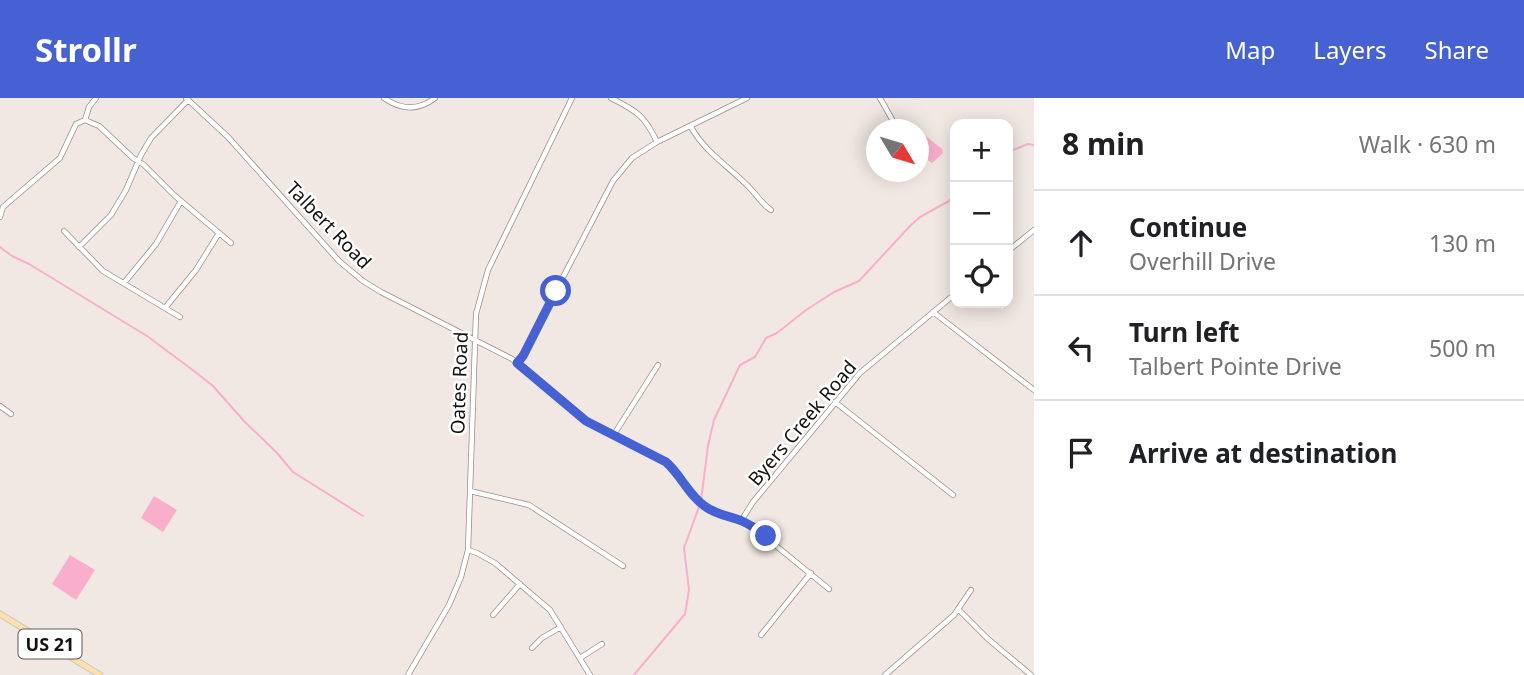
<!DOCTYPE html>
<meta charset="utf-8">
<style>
:root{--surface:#fff;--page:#f2f2f2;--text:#202124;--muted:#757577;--line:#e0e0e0;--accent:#4561d4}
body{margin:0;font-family:"Noto Sans",sans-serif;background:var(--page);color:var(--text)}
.controls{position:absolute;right:21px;top:21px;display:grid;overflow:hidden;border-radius:14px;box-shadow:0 4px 18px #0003}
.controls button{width:63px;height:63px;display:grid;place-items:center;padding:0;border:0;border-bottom:2px solid var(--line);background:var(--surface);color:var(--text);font:35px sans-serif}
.compass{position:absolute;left:866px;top:21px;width:63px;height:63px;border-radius:50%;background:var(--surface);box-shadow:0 4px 18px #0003;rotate:128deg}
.stop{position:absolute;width:21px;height:21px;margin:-16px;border:5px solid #4561d4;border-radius:50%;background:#fff}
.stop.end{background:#4561d4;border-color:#fff;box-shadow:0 2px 7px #0008}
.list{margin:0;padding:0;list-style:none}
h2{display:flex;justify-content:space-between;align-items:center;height:91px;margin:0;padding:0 28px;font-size:30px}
h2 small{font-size:23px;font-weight:400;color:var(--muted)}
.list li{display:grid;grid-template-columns:46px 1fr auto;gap:21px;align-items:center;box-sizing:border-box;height:105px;padding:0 28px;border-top:2px solid var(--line)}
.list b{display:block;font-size:26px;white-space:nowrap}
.list p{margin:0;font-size:23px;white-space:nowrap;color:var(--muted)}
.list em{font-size:23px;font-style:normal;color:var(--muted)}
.icon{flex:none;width:38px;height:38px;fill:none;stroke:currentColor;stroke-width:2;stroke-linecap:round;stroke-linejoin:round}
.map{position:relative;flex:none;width:1034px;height:577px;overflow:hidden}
header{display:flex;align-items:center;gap:42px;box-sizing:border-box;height:98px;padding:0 35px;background:var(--accent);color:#fff}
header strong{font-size:33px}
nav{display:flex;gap:38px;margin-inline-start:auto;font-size:24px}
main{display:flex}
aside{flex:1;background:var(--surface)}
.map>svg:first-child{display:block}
</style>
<header>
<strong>Strollr</strong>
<nav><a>Map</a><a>Layers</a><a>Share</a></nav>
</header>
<main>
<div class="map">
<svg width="1034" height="577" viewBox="0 0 1034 577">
<rect width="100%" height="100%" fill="#f1e8e3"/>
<path fill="#f9afcc" d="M922,35L942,51L943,55L932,65C920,57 913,51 922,35Z
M154,398L177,412L163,434L141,420Z
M70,457L95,472L76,502L52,486Z"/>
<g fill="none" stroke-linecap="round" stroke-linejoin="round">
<path stroke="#f9afcc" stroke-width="2" d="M1008,54L1028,46L1034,47
M0,149L12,158L29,166L147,238L198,276L213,288L244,323L277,355L293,374L363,418
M701,403L708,348L714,322L740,267L755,259L766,240L777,235L806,212L834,194L859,183L910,128L920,119L949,103L955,97
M634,577L685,516L689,492L684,450L699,409"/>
<g stroke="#968e8a" stroke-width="6">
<path id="minor" d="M186,0L228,39L339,163L363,183L381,194L512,261L586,323L666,364L673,371L699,404L708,411L753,429L829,491
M384,0C401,12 418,13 435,0
M611,0C637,13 645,18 657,44
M880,0L898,32
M85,22L99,28L133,60L144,67L175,98L231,145
M691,29C705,54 728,68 748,88C756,96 762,106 771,112
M0,119L3,109L60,60L76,26L85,22L89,9L96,0
M64,133L103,173L180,219
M79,149L111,117L126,92L141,57L151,40L188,2
M1008,153L1034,132
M124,185L156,146L181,103
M165,210L196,172L219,135
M933,214L1034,292
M517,265L522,258L613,83L632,60L657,44L747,0
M835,304L953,397
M0,308L11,316
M613,338L658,267
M470,393L529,407L623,468
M741,423L753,404L860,275L955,196
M468,452L477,455L495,465L550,512L590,577
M958,511L988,541L1031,577
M493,517L520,486
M761,537L811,475
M532,550L542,540L561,529
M580,560L602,546
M408,577L449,507L461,479L468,452L476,216L488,172L572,0
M885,577L954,517L971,492"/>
</g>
<g stroke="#c7c6c5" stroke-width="7">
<path id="major" d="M0,516L100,577"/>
</g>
<use href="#minor" stroke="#fff" stroke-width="4.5"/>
<use href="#major" stroke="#ffe0ad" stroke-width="5"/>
</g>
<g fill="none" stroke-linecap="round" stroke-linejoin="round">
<path stroke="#4561d4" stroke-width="9" d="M556,193L523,258L517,265L586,323L666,364C681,377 689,398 706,409C717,417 730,418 742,423C751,427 758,432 766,438"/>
</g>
<g text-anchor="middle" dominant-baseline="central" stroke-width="5" stroke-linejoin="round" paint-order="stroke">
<rect fill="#fff" stroke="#5a5857" stroke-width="2" x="18.5" y="531.5" width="63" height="29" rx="5"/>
<g font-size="18" font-weight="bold" fill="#14110f">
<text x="50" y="546">US 21</text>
</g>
<g font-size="19" fill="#14110f" stroke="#fff">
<text transform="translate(329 127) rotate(46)">Talbert Road</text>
<text transform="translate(459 285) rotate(-88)">Oates Road</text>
<text transform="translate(802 325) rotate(-50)">Byers Creek Road</text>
</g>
</g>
</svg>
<div class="controls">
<button>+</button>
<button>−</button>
<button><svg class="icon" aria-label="locate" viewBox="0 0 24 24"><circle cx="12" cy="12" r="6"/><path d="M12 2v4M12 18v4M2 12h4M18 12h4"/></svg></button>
</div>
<svg class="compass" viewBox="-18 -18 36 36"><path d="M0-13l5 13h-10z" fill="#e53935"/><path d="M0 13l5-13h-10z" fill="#757577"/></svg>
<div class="stop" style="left:556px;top:193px"></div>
<div class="stop end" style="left:766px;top:438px"></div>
</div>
<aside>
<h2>8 min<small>Walk · 630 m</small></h2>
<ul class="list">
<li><svg class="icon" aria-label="ahead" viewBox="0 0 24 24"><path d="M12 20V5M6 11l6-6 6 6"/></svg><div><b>Continue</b><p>Overhill Drive</p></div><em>130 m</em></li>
<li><svg class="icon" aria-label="left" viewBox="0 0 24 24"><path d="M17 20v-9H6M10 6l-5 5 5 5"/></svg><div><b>Turn left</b><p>Talbert Pointe Drive</p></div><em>500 m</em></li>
<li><svg class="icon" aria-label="arrive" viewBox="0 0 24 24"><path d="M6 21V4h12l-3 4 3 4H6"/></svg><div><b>Arrive at destination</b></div></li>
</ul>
</aside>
</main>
